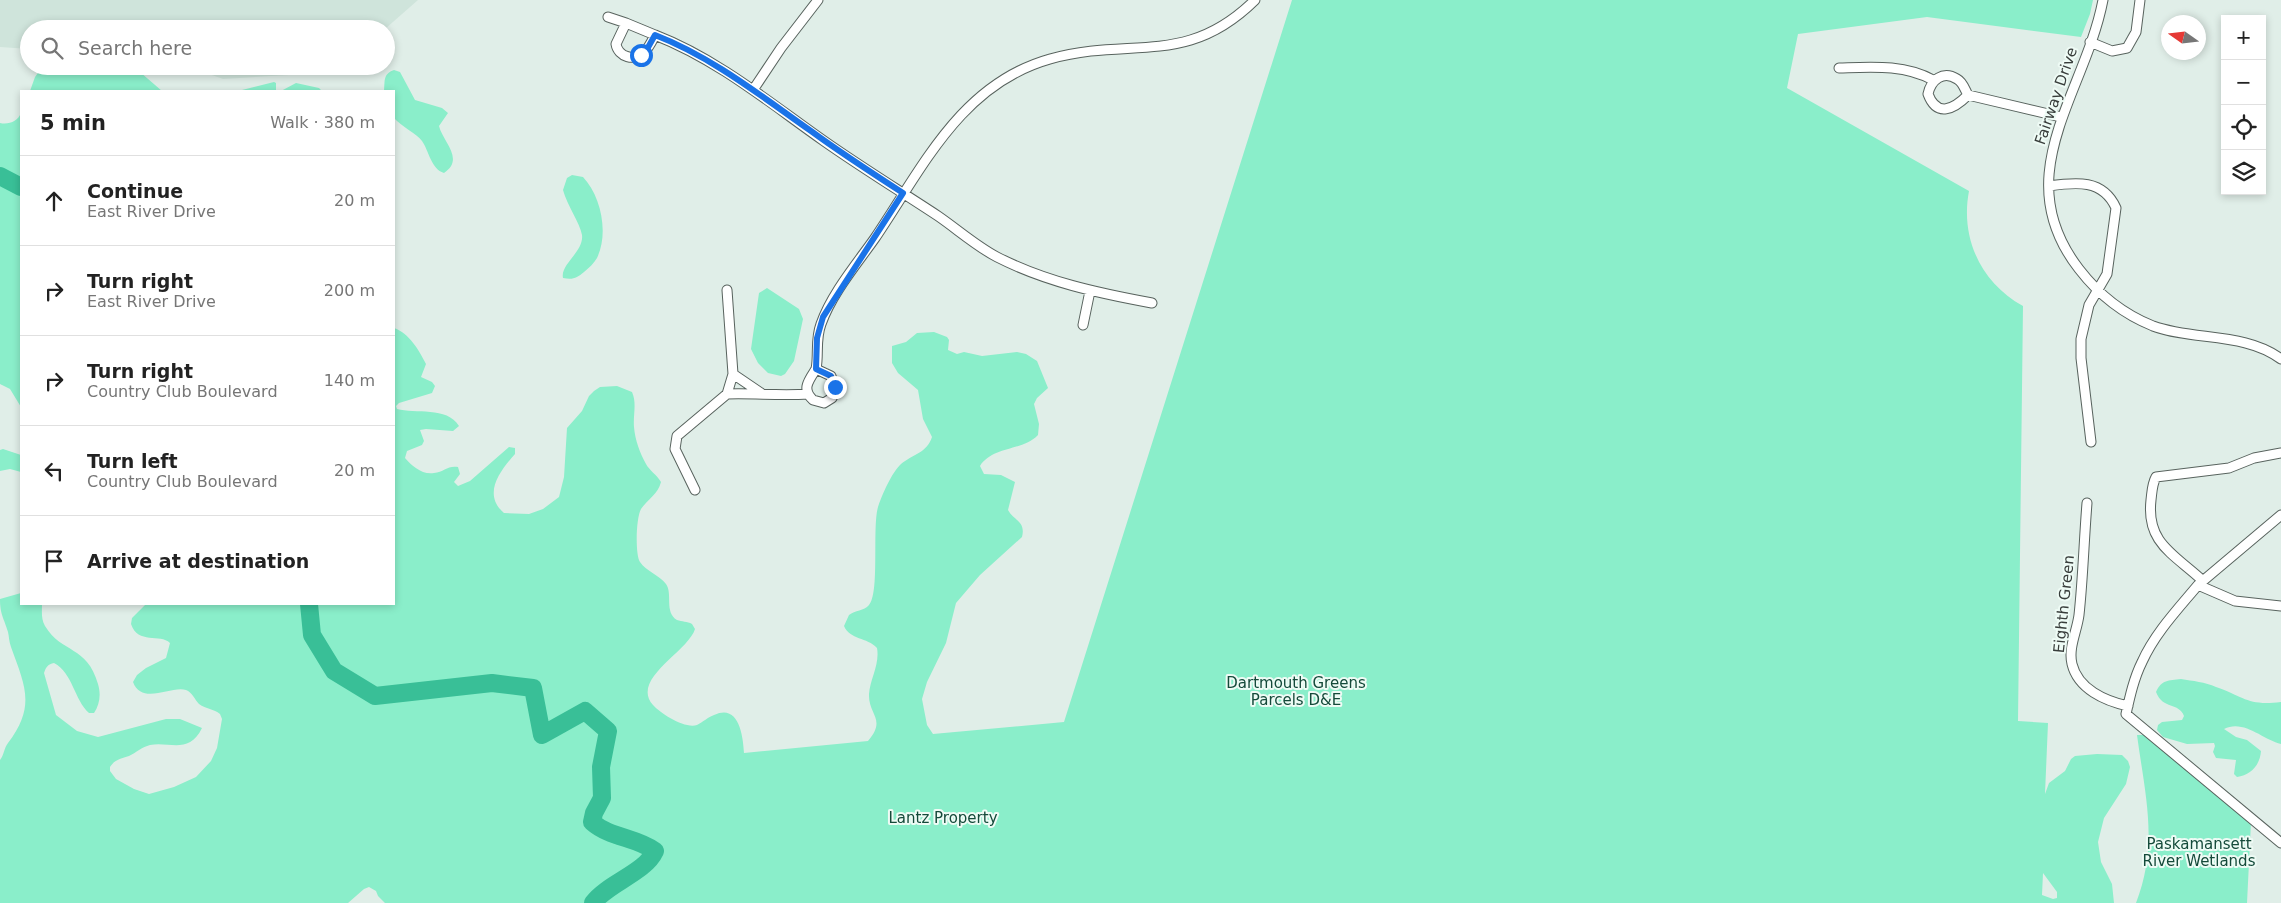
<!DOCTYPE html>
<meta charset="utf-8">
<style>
:root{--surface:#fff;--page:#f6f6f6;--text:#222;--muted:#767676;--line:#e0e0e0}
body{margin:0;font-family:"DejaVu Sans",sans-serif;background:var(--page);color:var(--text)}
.controls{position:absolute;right:15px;top:15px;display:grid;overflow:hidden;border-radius:0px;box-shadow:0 2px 8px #0003}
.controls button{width:45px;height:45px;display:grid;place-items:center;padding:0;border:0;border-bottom:1px solid var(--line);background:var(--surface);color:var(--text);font:25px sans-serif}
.compass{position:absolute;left:2161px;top:15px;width:45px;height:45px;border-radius:50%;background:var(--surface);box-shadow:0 2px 8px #0003;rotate:284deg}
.stop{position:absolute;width:15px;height:15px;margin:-11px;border:4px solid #1a73e8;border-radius:50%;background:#fff}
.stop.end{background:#1a73e8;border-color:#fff;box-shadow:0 1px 5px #0008}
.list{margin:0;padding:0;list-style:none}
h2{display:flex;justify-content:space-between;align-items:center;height:65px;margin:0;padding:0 20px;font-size:21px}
h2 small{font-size:16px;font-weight:400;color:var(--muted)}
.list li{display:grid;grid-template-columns:32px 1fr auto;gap:15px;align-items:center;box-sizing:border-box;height:90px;padding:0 20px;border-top:1px solid var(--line)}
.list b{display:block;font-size:19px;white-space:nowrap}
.list p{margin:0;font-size:16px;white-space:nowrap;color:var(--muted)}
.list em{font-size:16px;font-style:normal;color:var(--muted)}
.icon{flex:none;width:28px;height:28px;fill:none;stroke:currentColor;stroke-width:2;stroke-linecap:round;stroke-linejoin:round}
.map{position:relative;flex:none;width:2281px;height:903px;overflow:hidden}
.search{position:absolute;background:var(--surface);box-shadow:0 2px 8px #0003;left:20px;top:20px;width:375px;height:55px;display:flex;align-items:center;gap:12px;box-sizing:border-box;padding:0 18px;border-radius:28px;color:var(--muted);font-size:19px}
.panel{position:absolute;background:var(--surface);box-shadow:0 2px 8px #0003;left:20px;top:90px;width:375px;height:515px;border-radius:0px}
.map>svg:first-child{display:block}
</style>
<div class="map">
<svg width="2281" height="903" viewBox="0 0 2281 903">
<rect width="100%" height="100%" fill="#e0eee8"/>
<path fill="#cfe4db" d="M0,0H418L385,29H29V49L0,47Z
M187,66H324L289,75L223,79Z"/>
<path fill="#8aeeca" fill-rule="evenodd" d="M1292,0H2093L2090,14L2081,37L1927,17L1798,34L1787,88L1969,191C1960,238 1981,283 2023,306L2018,721L2048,723L2045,794L2049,783L2065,771L2071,759L2075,756L2097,754L2122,755L2128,761L2130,767L2126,784L2104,818L2098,842L2101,862L2112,884L2114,903H385L378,896L376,891L369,887L364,889L348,903H0V760C4,755 4,748 8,743C36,706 25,686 11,647C9,642 9,636 8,632C4,618 0,615 0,599L21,593V604H42C42,612 41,619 45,626C62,654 87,645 98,684C101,694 100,704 94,713H89C74,700 73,673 54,663C48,664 46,667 44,673L56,715L77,731L98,737L166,719H180L202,728C189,755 169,741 150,745C142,747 137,752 129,756C121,759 115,759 110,767V771L116,779L134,789L149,794L174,787L196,777L211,761L217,748L222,719L220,714C214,709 206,709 199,704C195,700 192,692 186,690C172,685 142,706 133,682L137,675L146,668L166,658L170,643C160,633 138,645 131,624L132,618L146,604H394V328C409,333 419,350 426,364L421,377L432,382L435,386L432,393L399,403L396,406L397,409C415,414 447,406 459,426L453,431L426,429L420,430L424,441L422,445L407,451L405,458C412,466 422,475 434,473C444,472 448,465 458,467L460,474L454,482L458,486L470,481L509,447L515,448V454C500,471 482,494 504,513L529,514L543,509L559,497L564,477L567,428L582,411L589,396L594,391L600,387L617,386L632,392C637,403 633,415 634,427C635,440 640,453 646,464C649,470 657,475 661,482C658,494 648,499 641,509C636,518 635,554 640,562C646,571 659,575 666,584C673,594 664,612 677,620C682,622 687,621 692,624L695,629C688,652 630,679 653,705C661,714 685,729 697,725C703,722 708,717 714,715C739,703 743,736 744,753L868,741C887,719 868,715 869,694C870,679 880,664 877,648C867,637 850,640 844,626L849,615C855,610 864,611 869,605C880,593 872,528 878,507C882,495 892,472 901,464C913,454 927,453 932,437L923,419L918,390L898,373L892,363V346L906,342L917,333L934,332L947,337L949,340L948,350L957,354L964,352L982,356L1017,352L1026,354L1037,361L1048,388L1037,398L1034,404L1039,424L1038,435C1023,451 993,446 980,466L984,474L1001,475L1015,482L1008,510C1014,521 1026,521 1022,537L980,575L956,603L946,643L927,682L922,699L927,725L933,734L1064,722ZM2043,873L2057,892V898L2053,899L2042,895Z
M43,66H133L162,91H30L35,77Z
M394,70L400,72L415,100L442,108L448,113L439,126C443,142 465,159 444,173C431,169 429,151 422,141C417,134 401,126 394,118V91H384C385,80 383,74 394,70Z
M274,82L276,83V90L279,91H229L242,90Z
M296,83L319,88L322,91H281Z
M21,113V407L10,389L0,384V123C9,125 18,121 21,113Z
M572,175L583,177C601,196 609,233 597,258C594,263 589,268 584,272C577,278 573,280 563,278C560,264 584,252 582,235C580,223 567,205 563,190L567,178Z
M767,288L799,309L803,319L794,361L785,374L781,376L768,373L758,363L751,349L759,293Z
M3,449L21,455V472L10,469L0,471V450Z
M2181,679C2193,681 2205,682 2216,687C2245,697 2247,706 2281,702V744C2263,740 2244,719 2224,729L2236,737L2247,740L2261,751C2260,765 2251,775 2237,777L2234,774L2236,760L2216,758L2213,752L2215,746L2214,743L2187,744L2163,737L2157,730L2158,725L2162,722L2182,720L2184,716C2179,702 2163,710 2156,692C2162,679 2168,681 2181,679Z
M2137,735H2146L2251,822L2247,903H2136C2159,844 2145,795 2137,735Z"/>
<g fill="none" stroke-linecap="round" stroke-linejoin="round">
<path stroke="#39bf97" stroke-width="18" d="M0,176L21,187
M309,604L312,635L334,671L375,696L492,683L533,688L542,735L585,711L608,731L601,767L602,798L594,813L592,822C610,838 636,837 655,851C645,873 608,883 593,903"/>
<g stroke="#58635e" stroke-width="11">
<path id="street" d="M2103,0C2085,94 2006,175 2079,269C2099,295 2123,314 2153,326C2194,341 2245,332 2281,359
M608,17L626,23L616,44C618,57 635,62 644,52C649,48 652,41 655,35C717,59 770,103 824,141C861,167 900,191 938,216C957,229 976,246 997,257C1046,282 1098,293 1152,303
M626,23L655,35
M2090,42L2112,51L2127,48L2136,32L2140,0
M1839,68C1871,67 1904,64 1933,80
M753,90L781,48L818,0
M1968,95C1965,90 1963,82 1957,79C1943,70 1931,80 1928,94C1937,118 1954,109 1968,95L2061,117
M2049,186C2076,182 2103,179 2116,208L2107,274L2089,305L2081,339V358L2091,442
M727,290L733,374
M1083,325L1090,291
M816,369C809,380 801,389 813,400L824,403L832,398L836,390L831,376L816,369C819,354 815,340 821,324C832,293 856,265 875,238C923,167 961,84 1050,59C1131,36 1186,68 1255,0
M761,393L733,374L727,394C754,393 781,396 808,394
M695,490L675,449L677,436L727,394
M2087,503C2084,540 2083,578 2079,615C2077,631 2068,648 2072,664C2078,689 2105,701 2128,706
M2281,515L2198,585L2235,601L2281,606
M2202,580C2174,554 2146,543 2151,500C2152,492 2152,484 2156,477L2229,468L2254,458L2281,453
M2198,585C2178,609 2155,633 2142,662C2134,678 2130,696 2126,714L2281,843"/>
</g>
<use href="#street" stroke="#fff" stroke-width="9"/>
</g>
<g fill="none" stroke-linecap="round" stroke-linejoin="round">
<path stroke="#1a73e8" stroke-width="6" d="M641,55L646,51L655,35C712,57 761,96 811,131C841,153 872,173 903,193L823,317L817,338L816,369L831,376L835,387"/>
</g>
<g text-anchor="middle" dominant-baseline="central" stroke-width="4" stroke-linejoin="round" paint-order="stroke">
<g font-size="15" fill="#383d3b" stroke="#eefbf5">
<text transform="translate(2056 96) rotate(-71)">Fairway Drive</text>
<text transform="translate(2064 604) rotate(-84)">Eighth Green</text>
</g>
<g font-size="15" fill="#144a3a" stroke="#eefbf5">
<text x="1296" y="683">Dartmouth Greens<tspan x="1296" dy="17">Parcels D&amp;E</tspan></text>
<text x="943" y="818">Lantz Property</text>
<text x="2199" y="844">Paskamansett<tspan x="2199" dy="17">River Wetlands</tspan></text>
</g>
</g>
</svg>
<div class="controls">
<button>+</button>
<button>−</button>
<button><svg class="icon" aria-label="locate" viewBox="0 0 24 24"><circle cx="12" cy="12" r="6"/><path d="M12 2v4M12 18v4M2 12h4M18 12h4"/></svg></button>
<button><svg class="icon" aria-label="layers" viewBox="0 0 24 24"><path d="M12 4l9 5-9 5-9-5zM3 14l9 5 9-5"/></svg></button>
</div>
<svg class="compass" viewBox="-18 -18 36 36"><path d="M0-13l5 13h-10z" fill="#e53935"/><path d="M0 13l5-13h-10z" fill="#767676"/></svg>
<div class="stop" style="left:641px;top:55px"></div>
<div class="stop end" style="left:835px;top:387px"></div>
<div class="search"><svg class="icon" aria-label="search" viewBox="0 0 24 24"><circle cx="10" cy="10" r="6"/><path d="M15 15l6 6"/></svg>Search here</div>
<section class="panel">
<h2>5 min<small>Walk · 380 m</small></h2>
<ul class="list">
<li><svg class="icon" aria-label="ahead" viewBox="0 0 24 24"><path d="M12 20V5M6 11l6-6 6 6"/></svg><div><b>Continue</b><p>East River Drive</p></div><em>20 m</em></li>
<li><svg class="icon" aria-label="right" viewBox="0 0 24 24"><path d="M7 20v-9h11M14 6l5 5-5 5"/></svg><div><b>Turn right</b><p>East River Drive</p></div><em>200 m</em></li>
<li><svg class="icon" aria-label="right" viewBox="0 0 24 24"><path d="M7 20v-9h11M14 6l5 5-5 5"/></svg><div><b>Turn right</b><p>Country Club Boulevard</p></div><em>140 m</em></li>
<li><svg class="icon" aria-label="left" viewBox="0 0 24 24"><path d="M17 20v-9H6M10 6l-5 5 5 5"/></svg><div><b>Turn left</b><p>Country Club Boulevard</p></div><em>20 m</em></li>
<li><svg class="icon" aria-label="arrive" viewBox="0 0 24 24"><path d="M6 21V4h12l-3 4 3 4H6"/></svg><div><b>Arrive at destination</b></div></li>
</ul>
</section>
</div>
